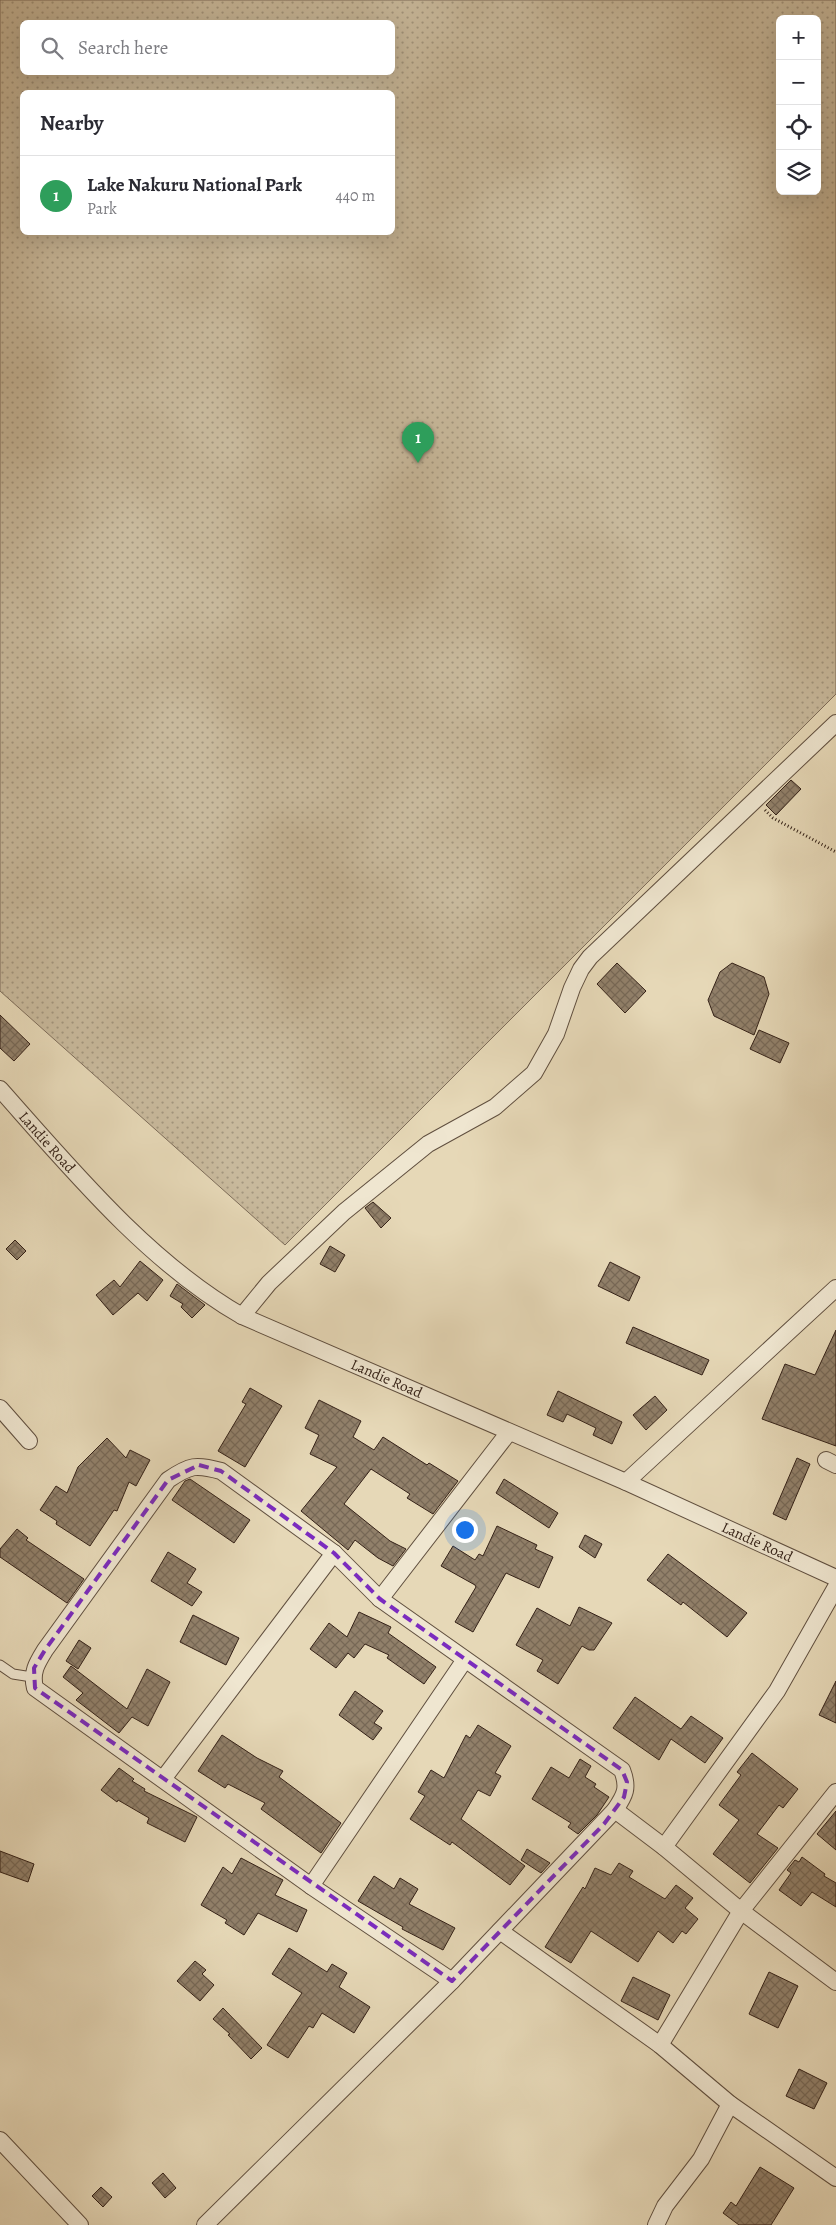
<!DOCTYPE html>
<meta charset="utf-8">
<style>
:root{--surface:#fff;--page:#f2f2f3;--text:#2b2b33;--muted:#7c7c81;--line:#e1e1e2;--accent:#2563eb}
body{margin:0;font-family:Alegreya,serif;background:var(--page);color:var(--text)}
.controls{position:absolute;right:15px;top:15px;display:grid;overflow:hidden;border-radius:8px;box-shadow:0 5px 20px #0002}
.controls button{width:45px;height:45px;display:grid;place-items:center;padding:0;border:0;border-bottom:1px solid var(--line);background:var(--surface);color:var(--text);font:25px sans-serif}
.you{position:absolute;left:464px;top:1529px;width:18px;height:18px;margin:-12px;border:4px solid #fff;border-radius:50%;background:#1a73e8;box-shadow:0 0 0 8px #1a73e833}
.badge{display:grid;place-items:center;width:32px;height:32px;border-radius:50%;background:var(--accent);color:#fff;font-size:16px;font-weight:700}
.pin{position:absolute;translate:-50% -41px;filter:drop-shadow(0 1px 2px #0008)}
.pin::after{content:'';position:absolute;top:26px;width:18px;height:15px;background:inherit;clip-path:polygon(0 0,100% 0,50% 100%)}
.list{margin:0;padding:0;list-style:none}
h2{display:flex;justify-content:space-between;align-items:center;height:65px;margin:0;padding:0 20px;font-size:21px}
h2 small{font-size:16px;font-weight:400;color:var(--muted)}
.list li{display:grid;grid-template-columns:32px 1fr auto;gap:15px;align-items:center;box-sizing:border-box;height:80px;padding:0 20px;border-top:1px solid var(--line)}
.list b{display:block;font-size:19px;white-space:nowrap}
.list p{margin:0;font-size:16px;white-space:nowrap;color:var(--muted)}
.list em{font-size:16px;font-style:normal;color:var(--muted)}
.icon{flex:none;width:28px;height:28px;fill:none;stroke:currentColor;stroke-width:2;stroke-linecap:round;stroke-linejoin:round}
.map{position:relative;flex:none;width:836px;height:2225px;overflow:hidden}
.search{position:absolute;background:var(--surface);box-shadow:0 5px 20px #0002;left:20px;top:20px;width:375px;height:55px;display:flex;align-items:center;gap:12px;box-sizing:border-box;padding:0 18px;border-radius:8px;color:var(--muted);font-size:19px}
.panel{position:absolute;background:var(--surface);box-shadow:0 5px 20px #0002;left:20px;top:90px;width:375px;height:145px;border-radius:8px}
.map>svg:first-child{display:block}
</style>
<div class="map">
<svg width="836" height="2225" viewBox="0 0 836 2225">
<defs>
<pattern id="grass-dots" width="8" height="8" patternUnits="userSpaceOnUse" patternTransform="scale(1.25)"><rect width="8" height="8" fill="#c8b99c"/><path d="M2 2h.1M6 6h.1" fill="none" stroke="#a3967e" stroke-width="1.8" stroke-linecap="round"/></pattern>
<pattern id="building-cross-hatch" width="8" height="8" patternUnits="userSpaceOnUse" patternTransform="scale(1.25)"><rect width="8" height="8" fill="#91806a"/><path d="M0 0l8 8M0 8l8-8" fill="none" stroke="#776856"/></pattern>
</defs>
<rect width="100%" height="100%" fill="#e6d8b7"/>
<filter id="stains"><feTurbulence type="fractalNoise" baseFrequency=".004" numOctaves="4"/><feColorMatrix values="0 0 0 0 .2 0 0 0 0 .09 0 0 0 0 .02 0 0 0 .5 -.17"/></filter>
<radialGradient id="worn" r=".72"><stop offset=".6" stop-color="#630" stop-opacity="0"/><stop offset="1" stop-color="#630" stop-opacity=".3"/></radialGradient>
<path fill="url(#grass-dots)" stroke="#7e6d5a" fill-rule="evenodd" d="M0,0H836V694L285,1245L0,991ZM780,19H817V191H780ZM22,22H392V72H22ZM22,92H392V232H22Z"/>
<path fill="url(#building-cross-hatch)" stroke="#342117" d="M791,780L801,789L776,815L766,805Z
M617,963L646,991L625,1013L597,984Z
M732,963L764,977L769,994L754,1035L714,1016L708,1000L720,972Z
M0,1015L30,1044L14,1061L0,1048Z
M759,1030L789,1043L780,1063L750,1049Z
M373,1202L391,1218L381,1228L365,1208Z
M15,1240L26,1251L17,1260L6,1249Z
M330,1246L345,1255L335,1272L320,1264Z
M140,1261L163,1280L147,1301L138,1293L113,1315L96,1295L114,1280L120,1287Z
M610,1262L640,1277L629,1301L598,1286Z
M177,1284L205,1305L192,1318L181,1307L183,1304L170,1296Z
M633,1327L709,1360L702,1375L626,1343Z
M836,1330V1446L762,1419L785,1364L815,1375Z
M250,1388L282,1406L245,1467L218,1451L246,1404L242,1402Z
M558,1391L622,1422L612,1444L593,1435L596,1428L567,1414L563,1422L547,1415Z
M655,1396L667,1410L646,1430L633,1415Z
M319,1400L361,1421L353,1437L374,1450L383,1437L427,1465L429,1463L458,1481L433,1514L407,1498L410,1494L371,1469L344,1504L390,1541L406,1549L393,1566L378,1558L355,1540L348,1550L301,1511L337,1467L310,1454L319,1435L305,1428Z
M107,1438L126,1458L130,1450L150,1460L136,1486L129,1482L117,1511L114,1510L90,1546L56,1524L57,1521L40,1510L56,1486L67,1493L78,1467Z
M797,1458L810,1464L786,1520L773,1514Z
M190,1479L250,1520L234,1543L172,1500L185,1481Z
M504,1479L558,1513L549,1528L496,1493Z
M497,1526L537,1545L535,1549L553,1557L539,1588L506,1573L473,1632L455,1622L476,1587L475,1585L441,1566L453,1546L475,1560L479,1554L483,1556Z
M17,1529L28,1538L26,1540L84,1579L67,1603L0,1557V1549Z
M585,1535L602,1544L595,1558L579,1547Z
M168,1552L196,1569L187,1583L202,1592L192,1606L151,1581Z
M668,1554L747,1613L727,1637L683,1602L681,1605L647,1580Z
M579,1607L612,1623L594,1650H589L582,1646L558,1684L537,1671L543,1660L516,1645L537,1608L570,1626Z
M359,1612L391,1627L388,1633L436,1667L424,1684L387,1658L389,1655L365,1644L354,1658L348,1653L336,1668L310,1649L329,1623L347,1637Z
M193,1615L239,1638L226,1665L180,1642Z
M79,1640L91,1648L78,1669L66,1661Z
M71,1666L127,1709L147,1669L170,1682L148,1726L132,1717L119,1733L76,1700L83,1693L63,1677Z
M836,1681V1723L819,1715Z
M355,1691L383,1711L374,1723L382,1728L373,1740L339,1715Z
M635,1697L681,1729L691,1716L723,1738L705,1763L671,1739L659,1760L613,1728Z
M478,1725L511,1746L495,1773L501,1776L490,1796L478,1790L461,1819L525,1866L510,1885L452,1842L450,1845L410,1819L425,1796L418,1792L431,1770L444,1778L466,1735L470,1738Z
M222,1735L257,1758L283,1771L279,1777L341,1823L321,1853L261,1809L265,1803L228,1784L225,1788L198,1771Z
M752,1753L798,1789L783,1808L779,1805L757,1834L778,1848L750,1883L713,1854L739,1820L719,1805L741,1775L737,1772Z
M580,1759L591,1766L585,1777L596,1784L594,1787L609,1797L597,1815L578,1834L568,1827L571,1823L532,1799L551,1767L569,1778Z
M119,1768L134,1779L132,1781L145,1789L144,1791L197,1817L185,1842L147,1823L149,1818L118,1800L117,1802L101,1790Z
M836,1811V1850L817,1834Z
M527,1849L550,1863L541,1873L521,1860Z
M0,1851L34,1864L28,1882L0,1872Z
M802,1857L825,1874L824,1876L836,1883V1907L812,1892L801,1906L779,1890L791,1873L787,1870L795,1860L799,1862Z
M241,1858L283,1880L275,1895L307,1910L297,1932L258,1913L244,1935L225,1923L227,1920L201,1905L223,1867L232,1874Z
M619,1863L633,1871L629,1877L665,1899L676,1885L693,1898L685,1908L698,1919L686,1934L682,1931L673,1943L658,1931L638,1962L591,1931L571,1963L545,1947L583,1887L585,1889L595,1868L611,1875Z
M374,1876L394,1889L400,1878L418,1889L409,1904L455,1928L443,1950L402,1929L403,1927L358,1901Z
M289,1948L327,1972L332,1964L347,1973L339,1987L370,2007L354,2033L322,2013L313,2028L309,2026L288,2058L267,2045L302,1993L272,1974Z
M195,1961L206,1970L202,1974L214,1985L200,2001L177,1981Z
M769,1972L798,1986L778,2028L749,2014Z
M633,1977L670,1995L658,2020L621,2001Z
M223,2008L262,2048L251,2059L228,2035L230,2034L213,2019Z
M799,2069L827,2083L814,2109L786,2096Z
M760,2167L794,2188L771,2225H739L723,2213L731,2202L736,2206Z
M163,2173L176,2188L165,2198L152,2183Z
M101,2187L112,2197L103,2207L92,2196Z"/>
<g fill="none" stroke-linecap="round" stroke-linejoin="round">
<g stroke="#604f3f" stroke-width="11">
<path id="service" d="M0,1665L13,1674L32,1677"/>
</g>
<g stroke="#604f3f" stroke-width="18">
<g id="minor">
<path id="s1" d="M0,1089C71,1169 149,1263 242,1316L626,1482L836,1578"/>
<path d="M242,1316L269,1283L344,1212L428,1144L495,1107L534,1073L556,1034L572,988L581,969L590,957L836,723"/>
<path d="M0,1408L29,1441"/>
<path d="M826,1460L836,1465"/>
<path d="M626,1482L836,1288"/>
<path d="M380,1599L509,1432"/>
<path d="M163,1779L334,1553"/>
<path d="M664,1847L777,1691L836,1587"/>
<path d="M311,1886L464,1661"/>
<path d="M500,1931L660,2045L730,2104L836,2178"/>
<path d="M452,1981L311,1886L35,1688C31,1672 37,1663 45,1650L168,1480C190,1465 196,1464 221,1471L334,1553L380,1599L622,1770C629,1788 625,1795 615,1810"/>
<path d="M660,2045L741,1911L836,1792"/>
<path d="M0,2140L80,2225"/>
<path d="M205,2225L452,1981L615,1810L664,1847L741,1911L836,1982"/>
<path d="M656,2225L665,2206L701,2159L730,2104"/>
</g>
</g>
<path stroke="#342117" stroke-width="3" stroke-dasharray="1 2.5" stroke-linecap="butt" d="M765,810L773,818L836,852"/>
<use href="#service" stroke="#efe6d0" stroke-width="9"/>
<use href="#minor" stroke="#efe6d0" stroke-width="16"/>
</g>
<path fill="none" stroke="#7b2cbf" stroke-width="4" stroke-dasharray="10 6" stroke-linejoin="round" d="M199,1465L221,1471L334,1553L380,1599L622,1770L627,1782L624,1797L604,1824L452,1981L35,1688L34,1668L45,1650L168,1480Z"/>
<g text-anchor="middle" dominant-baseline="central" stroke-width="4" stroke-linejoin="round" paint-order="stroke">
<g font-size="15" fill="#342117" stroke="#efe6d0">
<text stroke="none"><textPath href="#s1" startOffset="71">Landie Road</textPath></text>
<text stroke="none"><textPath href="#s1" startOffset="491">Landie Road</textPath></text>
<text stroke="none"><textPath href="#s1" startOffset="896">Landie Road</textPath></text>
</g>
</g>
<rect width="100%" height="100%" filter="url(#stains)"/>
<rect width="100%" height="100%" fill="url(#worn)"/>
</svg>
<div class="controls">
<button>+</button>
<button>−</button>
<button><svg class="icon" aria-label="locate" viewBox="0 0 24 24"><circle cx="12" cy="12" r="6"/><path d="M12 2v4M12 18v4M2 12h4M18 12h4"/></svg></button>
<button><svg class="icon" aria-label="layers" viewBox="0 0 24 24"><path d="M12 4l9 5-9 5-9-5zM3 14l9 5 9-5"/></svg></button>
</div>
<div class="you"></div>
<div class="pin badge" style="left:418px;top:463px;background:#2e9e5b">1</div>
<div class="search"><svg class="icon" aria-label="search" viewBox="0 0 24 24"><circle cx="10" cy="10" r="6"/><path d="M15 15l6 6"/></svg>Search here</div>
<section class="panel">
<h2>Nearby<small></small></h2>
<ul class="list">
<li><span class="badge" style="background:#2e9e5b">1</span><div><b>Lake Nakuru National Park</b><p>Park</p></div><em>440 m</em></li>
</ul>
</section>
</div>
